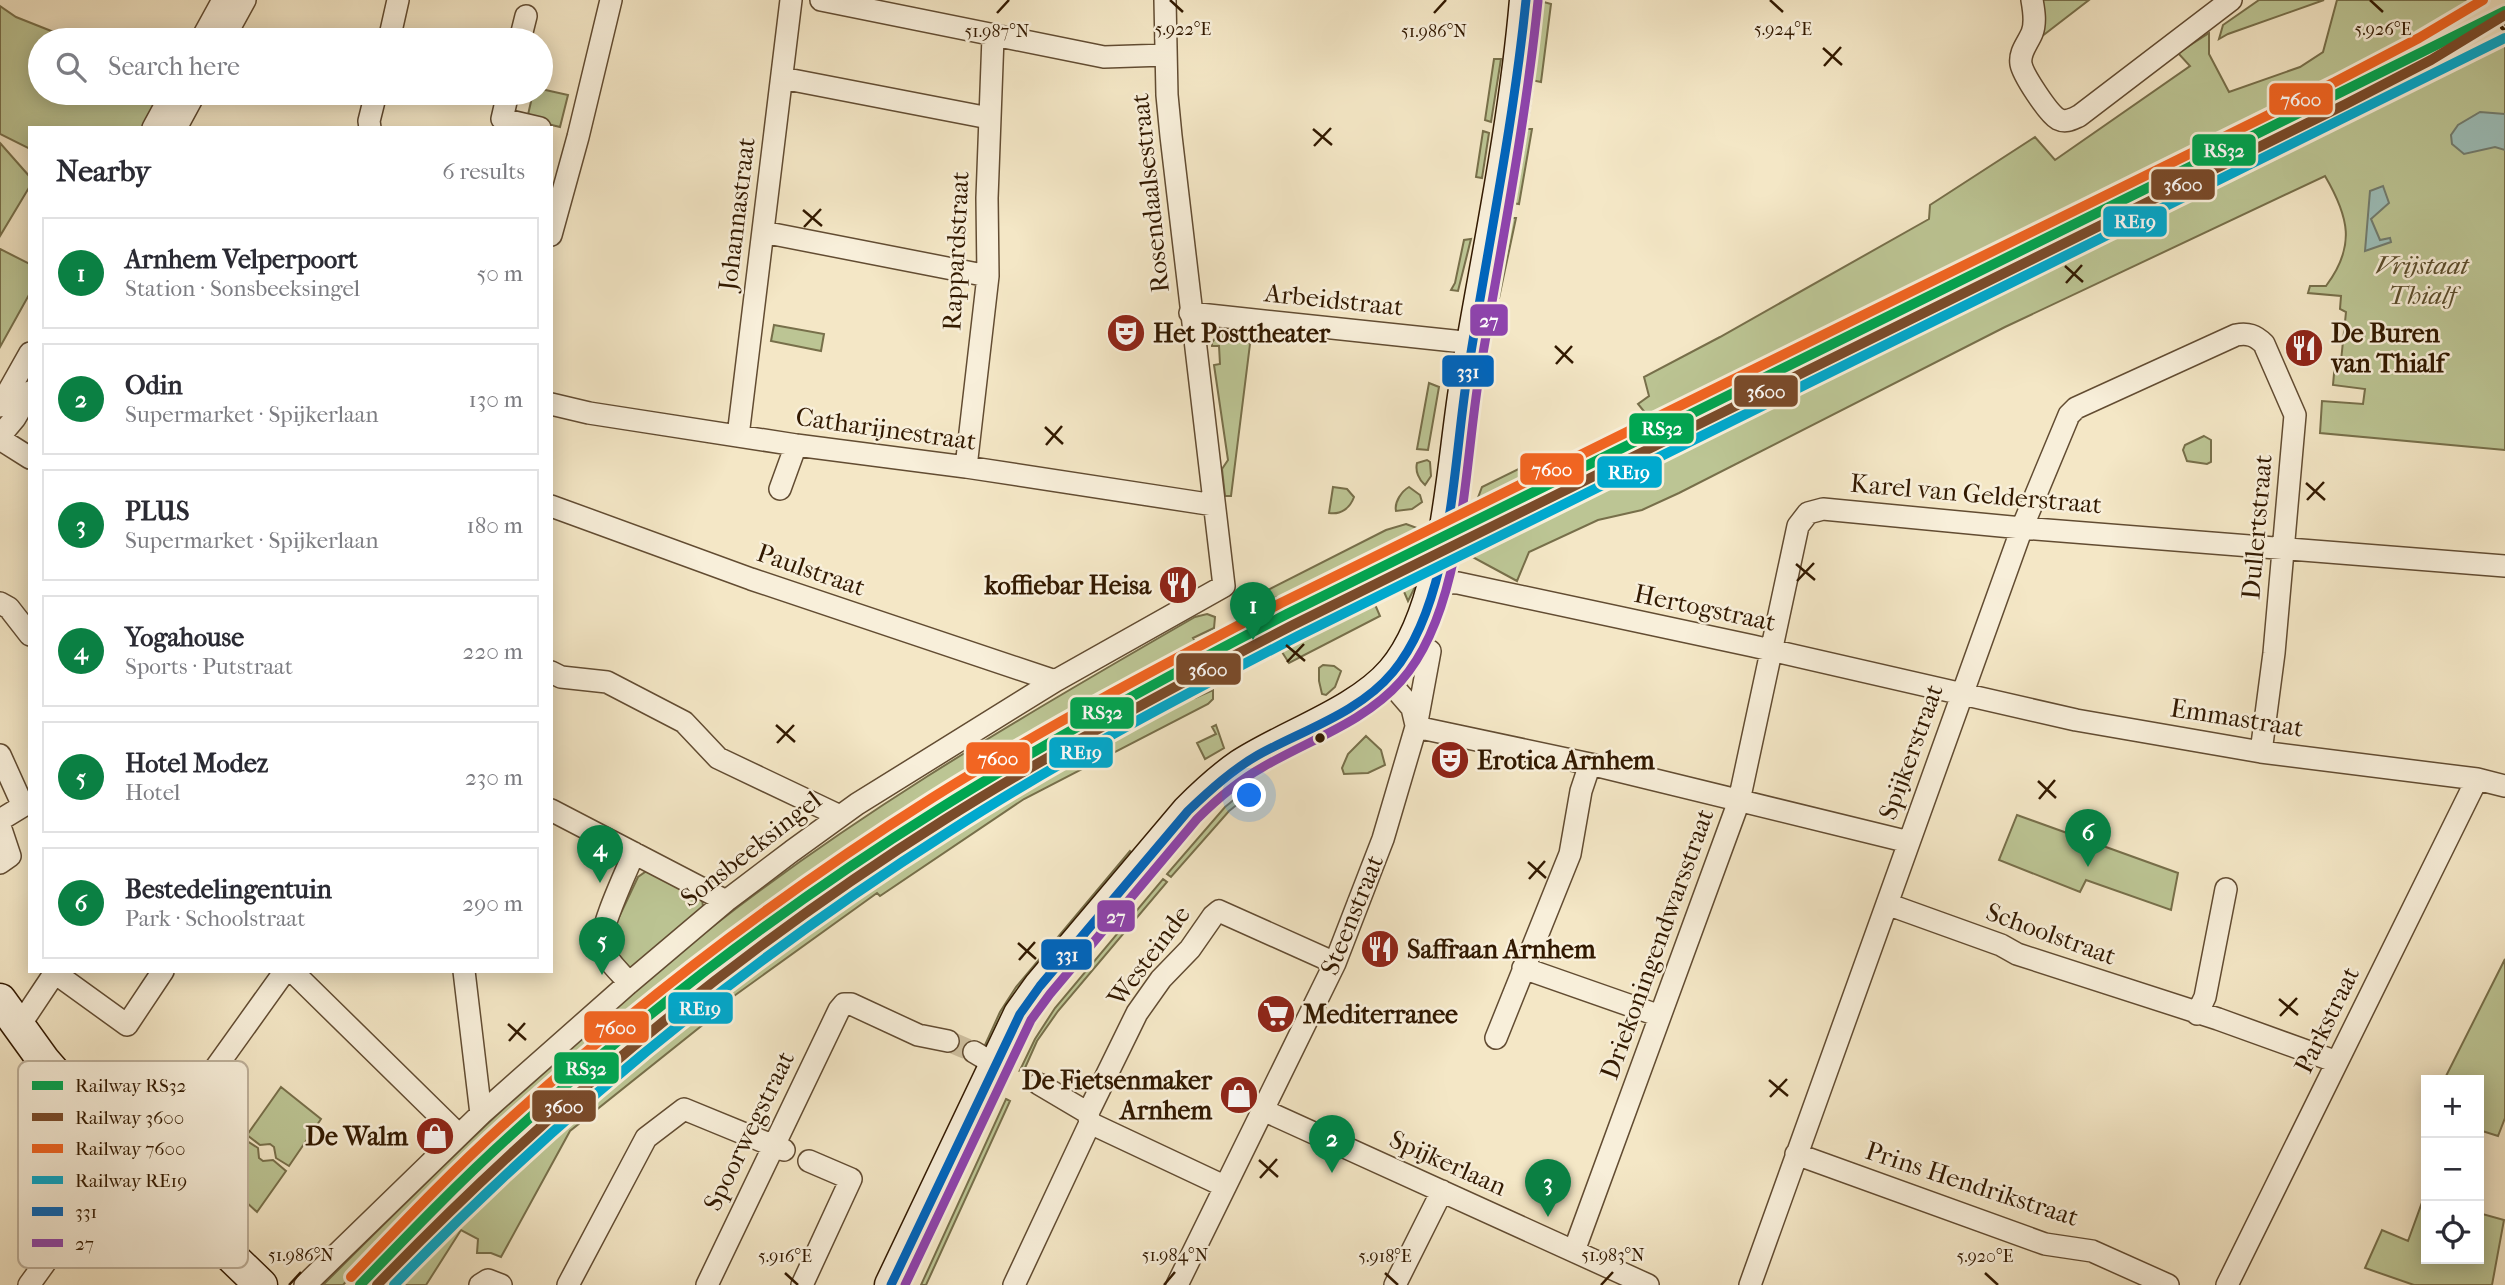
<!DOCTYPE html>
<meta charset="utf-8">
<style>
:root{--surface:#fff;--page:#f7f7f7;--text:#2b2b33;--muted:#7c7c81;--line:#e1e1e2;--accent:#0b8043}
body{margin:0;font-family:"IM FELL French Canon",serif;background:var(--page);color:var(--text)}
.controls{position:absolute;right:21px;bottom:21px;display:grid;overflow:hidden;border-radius:0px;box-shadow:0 4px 18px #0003}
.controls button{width:63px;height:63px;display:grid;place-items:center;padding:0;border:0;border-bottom:2px solid var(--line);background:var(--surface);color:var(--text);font:35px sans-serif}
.you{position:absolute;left:1250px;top:796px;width:24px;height:24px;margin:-18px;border:5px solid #fff;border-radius:50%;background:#1a73e8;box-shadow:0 0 0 10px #1a73e833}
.badge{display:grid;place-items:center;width:46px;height:46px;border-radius:50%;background:var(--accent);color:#fff;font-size:23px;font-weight:700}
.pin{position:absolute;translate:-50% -58px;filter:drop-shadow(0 2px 4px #0008)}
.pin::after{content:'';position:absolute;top:37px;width:24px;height:21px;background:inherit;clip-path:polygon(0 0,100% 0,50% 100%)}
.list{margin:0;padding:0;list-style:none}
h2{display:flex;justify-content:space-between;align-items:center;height:91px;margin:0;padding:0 28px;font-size:30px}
h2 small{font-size:23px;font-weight:400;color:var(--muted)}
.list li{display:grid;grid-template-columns:46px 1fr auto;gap:21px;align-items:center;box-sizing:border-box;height:112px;margin:0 14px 14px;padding:0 14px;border:2px solid var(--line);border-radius:0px}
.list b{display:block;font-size:26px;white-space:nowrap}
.list p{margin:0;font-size:23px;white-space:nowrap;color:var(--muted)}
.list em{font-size:23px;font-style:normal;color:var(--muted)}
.icon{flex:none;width:38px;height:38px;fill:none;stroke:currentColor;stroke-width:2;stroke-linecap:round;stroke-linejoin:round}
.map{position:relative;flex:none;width:2505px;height:1285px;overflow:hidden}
.search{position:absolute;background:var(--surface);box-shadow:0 4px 18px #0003;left:28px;top:28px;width:525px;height:77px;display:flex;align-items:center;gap:18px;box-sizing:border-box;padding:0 24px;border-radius:38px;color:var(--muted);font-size:26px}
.panel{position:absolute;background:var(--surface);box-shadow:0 4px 18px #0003;left:28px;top:126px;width:525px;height:847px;border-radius:0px}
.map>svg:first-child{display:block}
</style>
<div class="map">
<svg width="2505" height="1285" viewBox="0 0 2505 1285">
<rect width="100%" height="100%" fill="#f4e7c6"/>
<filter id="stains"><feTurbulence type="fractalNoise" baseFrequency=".00286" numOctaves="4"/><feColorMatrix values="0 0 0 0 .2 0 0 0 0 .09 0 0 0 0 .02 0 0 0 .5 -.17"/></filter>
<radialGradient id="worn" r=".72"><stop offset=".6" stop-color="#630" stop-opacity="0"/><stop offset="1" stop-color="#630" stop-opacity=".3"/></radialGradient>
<path fill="#bcc594" stroke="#776f4a" stroke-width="2" d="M2042,0H2089L2041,37Z
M2259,0H2324L2228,34L2219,39L2223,25Z
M2337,0H2485L2151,171L1593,450L1582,461L1580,453L1647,415L1638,404L1649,396L1644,377L1720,337L1929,219L1930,205L2035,137L2055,160L2190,66L2178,53L2209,33V54L2229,92L2300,67L2323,52Z
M1540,1L1551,4L1541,82L1531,80Z
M0,6L16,17L74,40H40V93H166L146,128H30V149L0,134Z
M2505,43V450L2320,433L2322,401L2363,404L2365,389L2333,385L2335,362L2341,361L2346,312L2340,309L2341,296L2308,293L2310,286H2326C2356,246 2349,217 2325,176L2005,327L1679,493L1642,510L1598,520L1529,552L1517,581L1467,554L2330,126Z
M1494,59H1501L1491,122L1485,120Z
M541,89L568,95L560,127L527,119L533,93H541Z
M1525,129H1532L1519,204L1512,203Z
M1483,131L1489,133L1482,178L1476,177Z
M0,143L30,177V186L0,236Z
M1509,218H1516L1499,298H1496Z
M1471,239L1458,291L1451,290L1455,283L1464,240Z
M0,249L30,264V293L0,347Z
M774,325L824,334L821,351L771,341Z
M1220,333L1241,336L1250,344L1231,496H1225L1222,469L1228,460L1214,365L1220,364L1219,346H1212V342Z
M1429,383L1439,387L1428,450L1417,449Z
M2204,436L2211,440V462L2207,464L2187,461L2183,450L2185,445Z
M1427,460L1430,462L1431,476L1425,485C1419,480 1415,471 1417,463Z
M1533,462L1547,477L1473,511L1482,487Z
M1333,487L1347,489L1354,497C1350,508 1341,515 1329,513Z
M1409,487L1420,495L1422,502L1412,509L1396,511C1394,502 1402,491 1409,487Z
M1406,524L1417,528L1420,537L1346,572L1345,569L1280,602L1277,597L1266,603V591L1386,530Z
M1417,575L1415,587L1408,601L1402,587L1395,586Z
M1373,600L1380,616L1289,663L1280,649Z
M1207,614L1215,617L1214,628L1193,638L1196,643C1094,695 995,754 898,817L900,820C806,886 710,951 622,1025C587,1054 553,1085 519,1116C458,1169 398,1225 343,1285H323C435,1173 549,1061 671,960C833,826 1014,721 1195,617Z
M1323,665L1334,666L1341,671L1335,687L1326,695L1322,694L1319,681V668Z
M1213,690V699L1208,704L1024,799L880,896L877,893L702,1019L705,1023L570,1131L501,1257L491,1253H477L478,1239L461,1230L426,1285H391L502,1174L571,1113L649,1048L757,963L919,850L998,801L1078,755L1184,697L1192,693L1195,698Z
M1216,725L1224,748L1205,759L1197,743L1216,734L1212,727Z
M1366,736L1381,750L1385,765L1368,773L1344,774L1342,768L1348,754Z
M1246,790L1243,800L1229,811L1171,877L1167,874L1225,807Z
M2017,815L2178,873L2171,910L2086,880L2080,892L1999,860Z
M1130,851L1136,856L994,1044L985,1045L1000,1012L1016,987Z
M648,870L702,899L703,907L632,968H626L615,957L610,936L638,877Z
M1163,879L1167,882L1058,1011L1037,1041L1025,1068L1020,1070L1035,1039L1055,1008Z
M2505,959V1118L2498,1136L2479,1130V1080H2444Z
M281,1087L321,1119L289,1166L276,1158L274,1147L270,1144L260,1145L247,1135Z
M1006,1099L1010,1101L926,1285H921Z
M244,1139L258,1148L259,1158L263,1161L273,1160L286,1171L257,1212L218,1176Z
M2424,1197L2426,1198V1259H2479V1213L2504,1220L2492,1285H2414L2365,1268L2382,1230L2408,1241Z"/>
<path fill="#9cbfba" stroke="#727d70" stroke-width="2" d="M2480,112L2505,114V150L2495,147L2464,154L2452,144L2451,135L2458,125Z
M2383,186L2389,203L2371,219L2380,240L2390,238L2391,242L2365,251L2370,191Z"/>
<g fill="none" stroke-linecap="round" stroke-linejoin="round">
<path stroke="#cdbe9e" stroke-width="21" stroke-dasharray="21 10" stroke-linecap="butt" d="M948,1041L974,1052"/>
<g stroke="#624c32" stroke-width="24">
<path id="street" d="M821,0L1104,57L1165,55
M2032,0C2034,11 2036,23 2032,33C2028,43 2019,52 2021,64C2023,75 2048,113 2058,119C2066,123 2072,119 2079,116L2231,0
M201,40L223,0
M223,40L245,0
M389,40L398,0
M520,40L526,16
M782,78L989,118
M508,93L502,119L540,128
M153,128L172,93
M176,128L195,93
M370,128L369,121L376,93
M763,232L988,276
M551,235L578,137L611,0
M1190,313L1473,343
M551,404L589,413L796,445L966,467L1214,505
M0,406L30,353
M0,436L15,418L30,392
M738,436L791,0
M0,439L30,458
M966,467L988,276L987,198L993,37
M780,489L796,445
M551,506L751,579L1055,681
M1434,582L1458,583L1753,646L2076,720L2261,752L2477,779L2505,786
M0,603L9,608L30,635
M551,672L561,677L607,682L684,722L718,758L840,816
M1387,679L1412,708L1416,725
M1416,727L1590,764L1909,842
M0,755L23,806L0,820
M551,810L726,901
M0,826L10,856L0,863
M1887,904L2001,945L2017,954L2218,1019L2337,1062
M1523,968L1660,1016
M292,971L459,1135
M464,971L481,1114
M55,973L127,1025L163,971
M629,983C620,972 607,961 602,948C597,933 627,870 634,853
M2197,1014L2205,997L2226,889
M18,1028L56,971
M1496,1038L1570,854L1581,791L1590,764
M974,1052L996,1065
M1039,1084L1088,1113L1090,1123
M1263,1110L1648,1285
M1088,1113L1137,1013L1161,979L1190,949L1213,916L1219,911L1335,963
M1090,1123L1224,1186
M1796,1154L2045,1244L2092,1251L2168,1285
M141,1172L285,971
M1574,1251L1739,801L1798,526L1808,513L1823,509L2022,528L2505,566
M29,1285L124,1153
M305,1285L481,1114L629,983L726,901L792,851L857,804L1055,681L1224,586L1171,136L1167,95L1165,0
M480,1285L488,1280L501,1285
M568,1285L646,1138L684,1109L784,1150
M707,1285L839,1010L844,1004H851L918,1035L948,1041
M802,1285L851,1179L809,1161
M1014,1285L1090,1123
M1177,1285L1335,963L1383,839L1416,727L1430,651
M1395,1285L1442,1191
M1750,1285L2022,528L2069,415L2076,408L2236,335C2248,333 2255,335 2264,344L2295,415L2274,653L2261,752
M2227,1285L2477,779"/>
</g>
<g stroke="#321900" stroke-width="35">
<path id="secondary" d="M0,1000L44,1061L124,1153L261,1285
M891,1285L1020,1014L1040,986L1188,811C1204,795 1221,779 1240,766C1286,736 1358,713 1393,672C1449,607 1452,462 1467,377C1488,252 1515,127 1526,0"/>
</g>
<use href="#street" stroke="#f8efda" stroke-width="21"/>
<use href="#secondary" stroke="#f8efda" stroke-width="32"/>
<g stroke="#321900" stroke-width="8">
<path id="rail" d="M2504,27L2505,26"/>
</g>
<use href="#rail" stroke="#f8efda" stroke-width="5" stroke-dasharray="16" stroke-linecap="butt"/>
<g stroke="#f8efda" stroke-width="14">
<path id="bus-1" d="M891,1285L1020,1014L1040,986L1188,811C1210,790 1232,770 1258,755C1303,730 1359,713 1393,672C1452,601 1453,465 1467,377C1487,251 1513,127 1526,0"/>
</g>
<g stroke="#f8efda" stroke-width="14">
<path id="bus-2" d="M905,1285L1031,1020L1050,994L1197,819C1217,799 1238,781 1263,767C1309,740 1365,722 1401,681C1464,610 1464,467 1479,377C1500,252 1525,128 1538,1"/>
</g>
<use href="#bus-1" stroke="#0065bd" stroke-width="9"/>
<use href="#bus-2" stroke="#8e44ad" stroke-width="9"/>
<g stroke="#f8efda" stroke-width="16">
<path id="rail-1" d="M360,1285C409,1234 459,1182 512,1134C643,1013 787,904 939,809C1052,738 1169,675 1287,614L2505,11"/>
</g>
<g stroke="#f8efda" stroke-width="16">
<path id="rail-2" d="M377,1285C548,1108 736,951 944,820C1057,749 1174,686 1293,625L2346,104L2431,60L2505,15"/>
</g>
<g stroke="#f8efda" stroke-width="16">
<path id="rail-3" d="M351,1277C401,1225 450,1173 503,1125C636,1004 780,894 932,798C1045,727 1163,665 1281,603L2335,82L2419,38L2483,0"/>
</g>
<g stroke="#f8efda" stroke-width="16">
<path id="rail-4" d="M394,1285C561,1112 747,960 950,831C1062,759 1180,697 1298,636L2505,38"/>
</g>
<use href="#rail-1" stroke="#00a651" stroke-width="10"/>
<use href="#rail-2" stroke="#7a4b2a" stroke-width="10"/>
<use href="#rail-3" stroke="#f26522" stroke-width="10"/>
<use href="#rail-4" stroke="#00a9ce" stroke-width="10"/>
</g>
<path fill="none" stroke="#321900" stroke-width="2.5" d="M1170,0L1183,12M1770,0L1783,12M2370,0L2383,12M997,13L1009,0M1434,13L1446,0M1823,48L1842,65M1824,66L1841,47M1313,129L1332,145M1314,146L1331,128M803,210L822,226M804,227L821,209M2065,266L2083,282M2066,283L2082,265M1555,346L1573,363M1556,364L1572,346M1045,427L1063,444M1046,445L1062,426M2306,483L2325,500M2307,500L2324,482M1796,564L1815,580M1797,581L1814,563M1286,645L1305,661M1287,662L1304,644M776,725L795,742M777,743L794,725M2038,781L2056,798M2039,799L2055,780M1528,862L1546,878M1529,879L1545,861M1018,943L1036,959M1019,960L1035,942M2279,999L2298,1015M2280,1016L2297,998M508,1024L526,1040M509,1041L525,1023M1769,1080L1788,1096M1770,1097L1787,1079M1259,1160L1278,1177M1260,1178L1277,1159M785,1273L798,1285M1385,1273L1398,1285M1985,1273L1998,1285M289,1285L301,1272M1164,1285L1175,1272M1601,1285L1613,1272"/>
<defs>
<g id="theatre-disc" transform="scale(2.0125)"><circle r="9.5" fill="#8f2418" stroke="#f8efda"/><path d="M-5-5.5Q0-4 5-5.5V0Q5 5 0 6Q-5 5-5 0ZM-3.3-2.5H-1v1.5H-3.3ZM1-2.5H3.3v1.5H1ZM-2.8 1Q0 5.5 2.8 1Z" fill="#fff"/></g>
<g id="restaurant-disc" transform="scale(2.0125)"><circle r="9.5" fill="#8f2418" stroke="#f8efda"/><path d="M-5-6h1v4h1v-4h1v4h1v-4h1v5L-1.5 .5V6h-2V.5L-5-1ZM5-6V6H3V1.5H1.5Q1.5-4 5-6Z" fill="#fff"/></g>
<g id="supermarket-disc" transform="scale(2.0125)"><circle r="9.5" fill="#8f2418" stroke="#f8efda"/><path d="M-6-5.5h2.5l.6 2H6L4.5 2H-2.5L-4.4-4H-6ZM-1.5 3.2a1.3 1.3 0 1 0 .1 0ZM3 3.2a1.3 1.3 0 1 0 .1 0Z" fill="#fff"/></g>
<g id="shop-disc" transform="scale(2.0125)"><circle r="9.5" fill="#8f2418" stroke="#f8efda"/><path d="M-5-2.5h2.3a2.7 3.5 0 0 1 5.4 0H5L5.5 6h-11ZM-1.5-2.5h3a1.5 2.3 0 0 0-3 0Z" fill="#fff"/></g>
</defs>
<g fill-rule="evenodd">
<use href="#theatre-disc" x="1126" y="333"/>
<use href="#restaurant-disc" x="2304" y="348"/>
<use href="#restaurant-disc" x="1178" y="585"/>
<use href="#theatre-disc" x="1450" y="760"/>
<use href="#restaurant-disc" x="1380" y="949"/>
<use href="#supermarket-disc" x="1276" y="1014"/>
<use href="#shop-disc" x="1239" y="1095"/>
<use href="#shop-disc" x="435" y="1136"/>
</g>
<circle fill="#321900" stroke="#f8efda" stroke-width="2.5" cx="1320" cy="738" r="6"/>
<g text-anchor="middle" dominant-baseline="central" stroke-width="5" stroke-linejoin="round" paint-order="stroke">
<g font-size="26" fill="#321900" stroke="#f8efda">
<text transform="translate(1150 193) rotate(-96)">Rosendaalsestraat</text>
<text transform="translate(737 214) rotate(-83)">Johannastraat</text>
<text transform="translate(956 251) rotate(-87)">Rappardstraat</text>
<text transform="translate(1334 300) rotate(6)">Arbeidstraat</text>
<text transform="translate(886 429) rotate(8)">Catharijnestraat</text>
<text transform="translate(1976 494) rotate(5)">Karel van Gelderstraat</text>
<text transform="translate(2257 527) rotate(-85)">Dullertstraat</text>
<text transform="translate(811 570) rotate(19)">Paulstraat</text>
<text transform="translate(1705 608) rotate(12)">Hertogstraat</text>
<text transform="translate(2237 718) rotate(9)">Emmastraat</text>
<text transform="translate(1911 752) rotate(-70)">Spijkerstraat</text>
<text transform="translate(751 849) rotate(-38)">Sonsbeeksingel</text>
<text transform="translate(1352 915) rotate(-68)">Steenstraat</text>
<text transform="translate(2051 934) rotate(20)">Schoolstraat</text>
<text transform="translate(1657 944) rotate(-70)">Driekoningendwarsstraat</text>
<text transform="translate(1149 956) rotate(-53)">Westeinde</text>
<text transform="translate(2327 1020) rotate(-64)">Parkstraat</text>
<text transform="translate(749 1131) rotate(-64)">Spoorwegstraat</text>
<text transform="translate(1448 1163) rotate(24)">Spijkerlaan</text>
<text transform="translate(1972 1184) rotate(18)">Prins Hendrikstraat</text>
</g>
<g font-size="26" font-style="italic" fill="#5b4d2c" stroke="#f8efda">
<text x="2422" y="265">Vrijstaat<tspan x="2422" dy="30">Thialf</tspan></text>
</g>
<g font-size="26" font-weight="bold" fill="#321900" stroke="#f8efda" text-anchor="start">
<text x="1153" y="333">Het Posttheater</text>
<text x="2331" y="333">De Buren<tspan x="2331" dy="30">van Thialf</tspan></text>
<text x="1151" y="585" text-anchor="end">koffiebar Heisa</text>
<text x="1477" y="760">Erotica Arnhem</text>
<text x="1407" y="949">Saffraan Arnhem</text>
<text x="1303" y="1014">Mediterranee</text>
<text x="1212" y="1080" text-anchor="end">De Fietsenmaker<tspan x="1212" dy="30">Arnhem</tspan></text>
<text x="408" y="1136" text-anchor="end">De Walm</text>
</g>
</g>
<rect x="18" y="1061" width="230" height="207" rx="10" fill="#f8efda" stroke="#bdaf99" stroke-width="2"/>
<rect x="32" y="1081" width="31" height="9" fill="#00a651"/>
<rect x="32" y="1113" width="31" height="8" fill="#7a4b2a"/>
<rect x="32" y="1144" width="31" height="9" fill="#f26522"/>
<rect x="32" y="1176" width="31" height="8" fill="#00a9ce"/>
<rect x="32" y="1207" width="31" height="9" fill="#0065bd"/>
<rect x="32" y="1239" width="31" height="8" fill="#8e44ad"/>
<g font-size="19" fill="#321900">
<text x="75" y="1092">Railway RS32</text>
<text x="75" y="1124">Railway 3600</text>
<text x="75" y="1155">Railway 7600</text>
<text x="75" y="1187">Railway RE19</text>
<text x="75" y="1218">331</text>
<text x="75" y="1250">27</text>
</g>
<g font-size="18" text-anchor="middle" fill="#321900" stroke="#f8efda" stroke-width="5" stroke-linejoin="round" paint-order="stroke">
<text x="1183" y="35">5.922°E</text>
<text x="1783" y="35">5.924°E</text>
<text x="2383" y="35">5.926°E</text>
<text x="997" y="37">51.987°N</text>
<text x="1434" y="37">51.986°N</text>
<text x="301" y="1261">51.986°N</text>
<text x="1175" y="1261">51.984°N</text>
<text x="1613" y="1261">51.983°N</text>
<text x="785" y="1262">5.916°E</text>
<text x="1385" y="1262">5.918°E</text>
<text x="1985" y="1262">5.920°E</text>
</g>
<g stroke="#f8efda" stroke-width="2.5">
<rect x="2268" y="82" width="66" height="34" rx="7" fill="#f26522"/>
<rect x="2191" y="133" width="66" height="34" rx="7" fill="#00a651"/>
<rect x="2150" y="168" width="66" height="33" rx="7" fill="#7a4b2a"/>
<rect x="2102" y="205" width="66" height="33" rx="7" fill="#00a9ce"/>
<rect x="1469" y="303" width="40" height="34" rx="7" fill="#8e44ad"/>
<rect x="1441" y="354" width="54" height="34" rx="7" fill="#0065bd"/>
<rect x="1733" y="374" width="66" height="34" rx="7" fill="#7a4b2a"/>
<rect x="1628" y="412" width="67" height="33" rx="7" fill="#00a651"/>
<rect x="1519" y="452" width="66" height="34" rx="7" fill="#f26522"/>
<rect x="1596" y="455" width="67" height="34" rx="7" fill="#00a9ce"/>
<rect x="1175" y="652" width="67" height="34" rx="7" fill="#7a4b2a"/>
<rect x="1069" y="696" width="66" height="34" rx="7" fill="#00a651"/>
<rect x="1048" y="736" width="66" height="33" rx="7" fill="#00a9ce"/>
<rect x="965" y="741" width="66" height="34" rx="7" fill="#f26522"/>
<rect x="1096" y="899" width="40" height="34" rx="7" fill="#8e44ad"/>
<rect x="1040" y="938" width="53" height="33" rx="7" fill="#0065bd"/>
<rect x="667" y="991" width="67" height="34" rx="7" fill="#00a9ce"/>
<rect x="583" y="1010" width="67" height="34" rx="7" fill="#f26522"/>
<rect x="553" y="1051" width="67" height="34" rx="7" fill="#00a651"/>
<rect x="531" y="1089" width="66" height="34" rx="7" fill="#7a4b2a"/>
</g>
<g font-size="19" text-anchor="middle" font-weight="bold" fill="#fff">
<text x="2301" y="106">7600</text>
<text x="2224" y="157">RS32</text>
<text x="2183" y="191">3600</text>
<text x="2135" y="228">RE19</text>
<text x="1489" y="327">27</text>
<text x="1468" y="378">331</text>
<text x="1766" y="398">3600</text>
<text x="1662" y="435">RS32</text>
<text x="1552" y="476">7600</text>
<text x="1629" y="479">RE19</text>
<text x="1208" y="676">3600</text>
<text x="1102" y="719">RS32</text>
<text x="1081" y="759">RE19</text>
<text x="998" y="765">7600</text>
<text x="1116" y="923">27</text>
<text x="1067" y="961">331</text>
<text x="700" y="1015">RE19</text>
<text x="616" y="1034">7600</text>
<text x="586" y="1075">RS32</text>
<text x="564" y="1113">3600</text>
</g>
<rect width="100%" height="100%" filter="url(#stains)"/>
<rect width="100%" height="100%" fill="url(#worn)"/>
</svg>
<div class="controls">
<button>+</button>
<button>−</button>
<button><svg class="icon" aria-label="locate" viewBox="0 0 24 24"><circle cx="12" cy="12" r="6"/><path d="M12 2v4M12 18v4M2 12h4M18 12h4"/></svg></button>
</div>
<div class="you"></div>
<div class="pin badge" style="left:1253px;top:640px">1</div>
<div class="pin badge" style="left:1332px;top:1173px">2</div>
<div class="pin badge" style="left:1548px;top:1217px">3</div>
<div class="pin badge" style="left:600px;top:883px">4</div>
<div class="pin badge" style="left:602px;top:975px">5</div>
<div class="pin badge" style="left:2088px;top:867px">6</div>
<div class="search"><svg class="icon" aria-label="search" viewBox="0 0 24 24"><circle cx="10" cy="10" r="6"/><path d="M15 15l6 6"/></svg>Search here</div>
<section class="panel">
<h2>Nearby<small>6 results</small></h2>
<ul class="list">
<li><span class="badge">1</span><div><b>Arnhem Velperpoort</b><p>Station · Sonsbeeksingel</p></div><em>50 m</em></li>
<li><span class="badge">2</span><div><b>Odin</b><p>Supermarket · Spijkerlaan</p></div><em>130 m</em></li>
<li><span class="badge">3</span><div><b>PLUS</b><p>Supermarket · Spijkerlaan</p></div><em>180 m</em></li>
<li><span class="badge">4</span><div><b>Yogahouse</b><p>Sports · Putstraat</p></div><em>220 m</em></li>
<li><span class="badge">5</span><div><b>Hotel Modez</b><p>Hotel</p></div><em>230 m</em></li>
<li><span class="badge">6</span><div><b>Bestedelingentuin</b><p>Park · Schoolstraat</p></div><em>290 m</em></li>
</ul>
</section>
</div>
